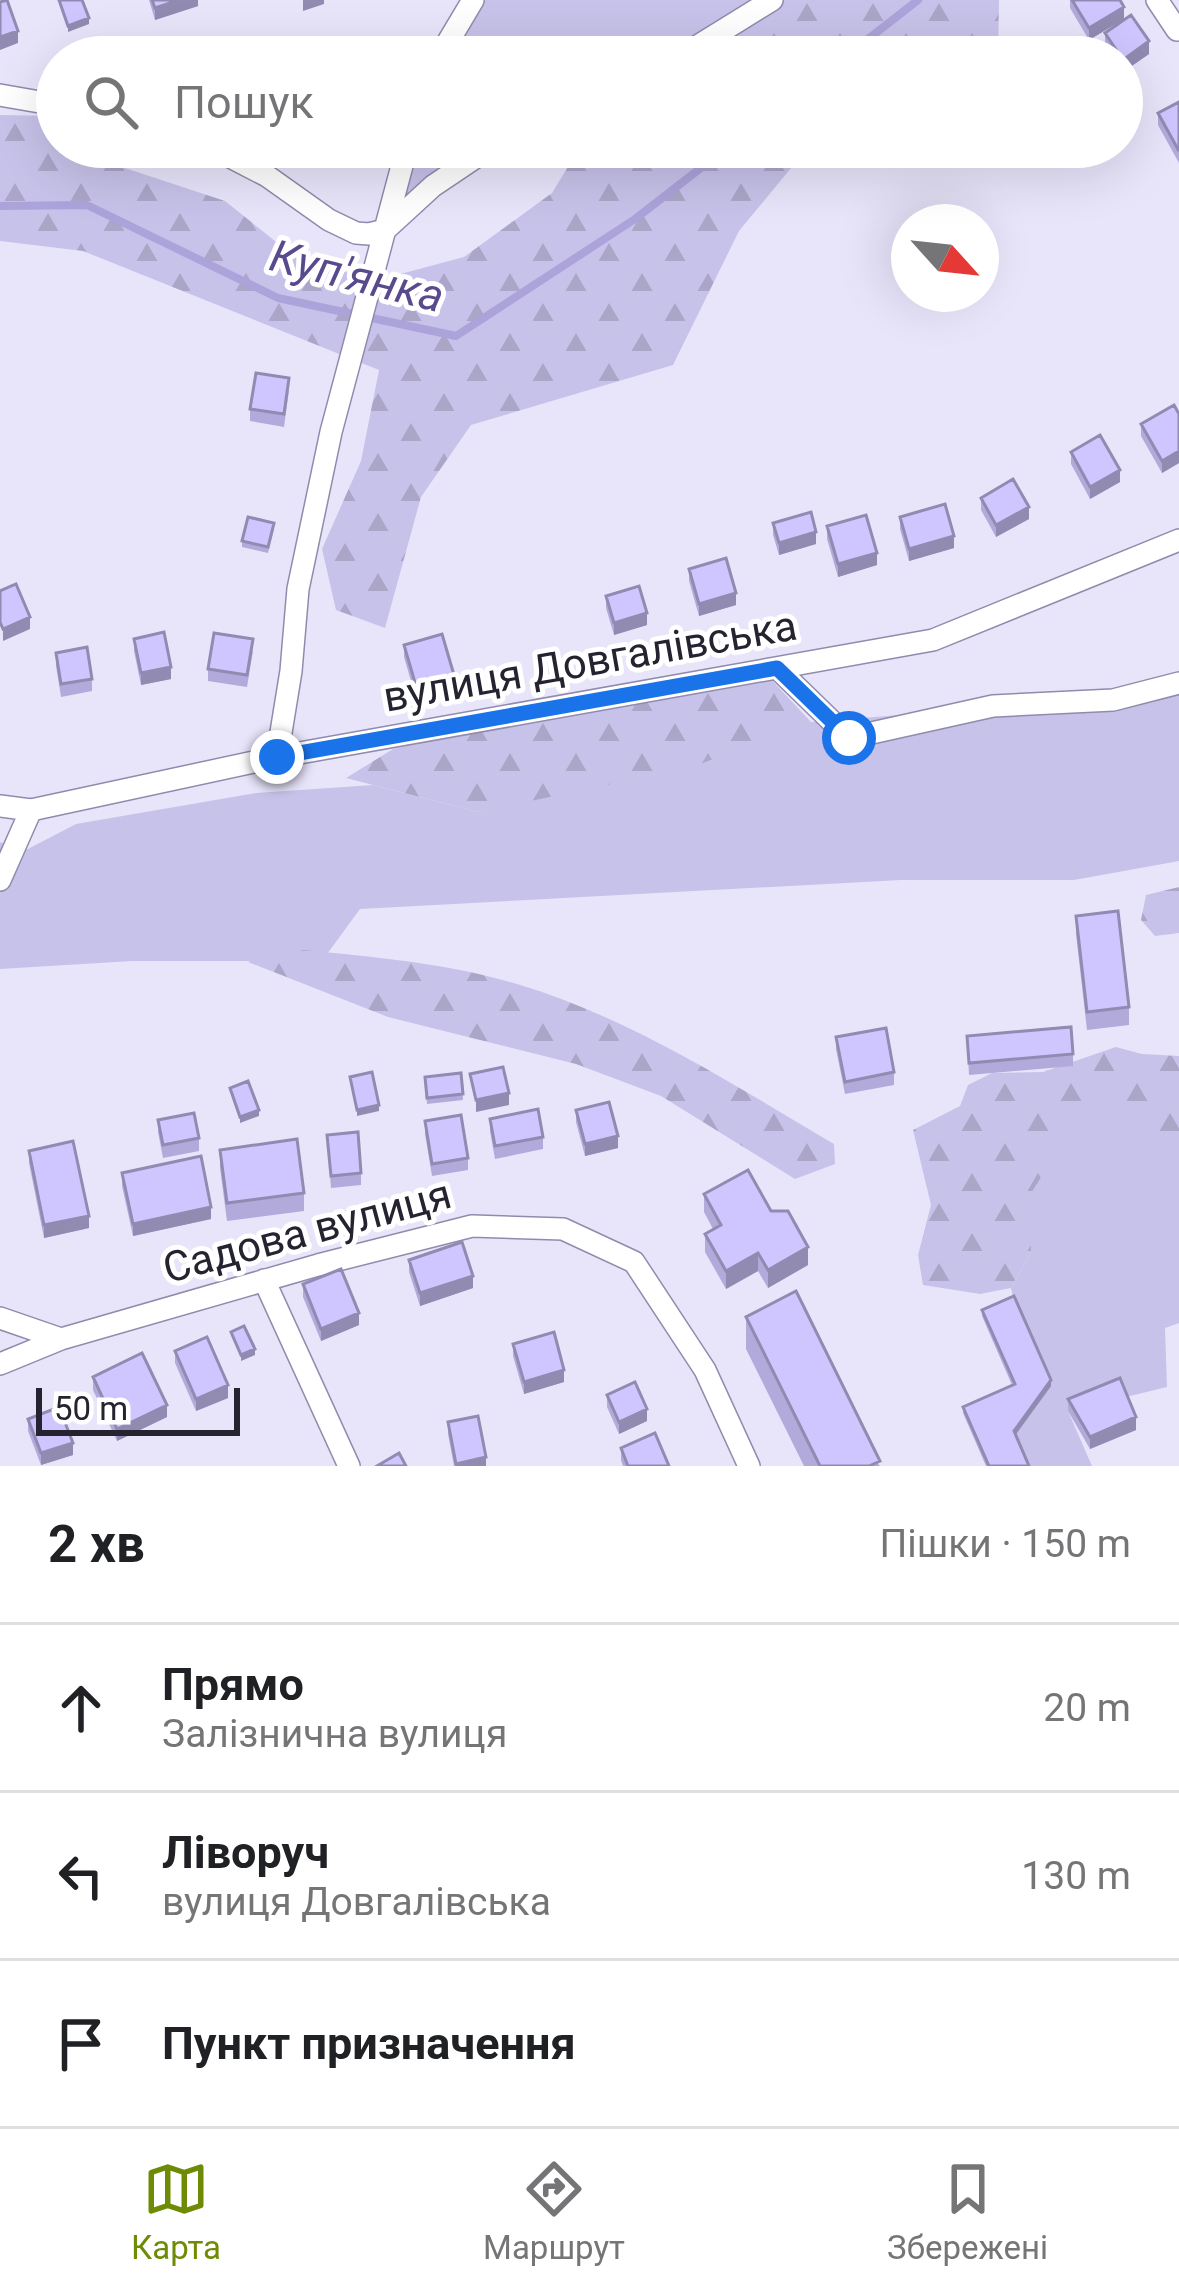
<!DOCTYPE html>
<html lang="uk">
<meta charset="utf-8">
<style>
:root{--surface:#fff;--page:#f6f6f6;--text:#202124;--muted:#757577;--line:#e0e0e0;--accent:#6e8b05}
body{margin:0;font-family:Roboto,sans-serif;background:var(--page);color:var(--text)}
.compass{position:absolute;left:891px;top:204px;width:108px;height:108px;border-radius:50%;background:var(--surface);box-shadow:0 12px 48px #0002;rotate:117deg}
.scale{position:absolute;left:36px;bottom:30px;width:204px;box-sizing:border-box;padding-left:12px;border:6px solid #252330;border-top:0;font-size:33px;line-height:42px;white-space:nowrap;color:#252330;-webkit-text-stroke:9px #fff;paint-order:stroke}
.stop{position:absolute;width:36px;height:36px;margin:-27px;border:9px solid #1a73e8;border-radius:50%;background:#fff}
.stop.end{background:#1a73e8;border-color:#fff;box-shadow:0 3px 12px #0008}
.list{margin:0;padding:0;list-style:none}
h2{display:flex;justify-content:space-between;align-items:center;height:156px;margin:0;padding:0 48px;font-size:51px}
h2 small{font-size:39px;font-weight:400;color:var(--muted)}
.list li{display:grid;grid-template-columns:78px 1fr auto;gap:36px;align-items:center;box-sizing:border-box;height:168px;padding:0 48px;border-top:3px solid var(--line)}
.list b{display:block;font-size:45px;white-space:nowrap}
.list p{margin:0;font-size:39px;white-space:nowrap;color:var(--muted)}
.list em{font-size:39px;font-style:normal;color:var(--muted)}
.icon{flex:none;width:66px;height:66px;fill:none;stroke:currentColor;stroke-width:2;stroke-linecap:round;stroke-linejoin:round}
.map{position:relative;flex:none;width:1179px;height:1466px;overflow:hidden}
.search{position:absolute;background:var(--surface);box-shadow:0 12px 48px #0002;left:36px;right:36px;top:36px;height:132px;display:flex;align-items:center;gap:30px;box-sizing:border-box;padding:0 42px;border-radius:66px;color:var(--muted);font-size:45px}
.sheet{height:660px;background:var(--surface)}
nav{display:flex;justify-content:space-around;align-items:center;box-sizing:border-box;height:168px;border-top:3px solid var(--line);background:var(--surface);font-size:33px;color:var(--muted)}
nav a{display:grid;justify-items:center;gap:6px}
nav .on{color:var(--accent)}
.map>svg:first-child{display:block}
</style>
<div class="map">
<svg width="1179" height="1466" viewBox="0 0 1179 1466">
<defs>
<pattern id="forest-firs" width="22" height="20" patternUnits="userSpaceOnUse" patternTransform="scale(3)"><rect width="22" height="20" fill="#c7c2e9"/><path d="M5 1l3.5 6h-7zM16 11l3.5 6h-7z" fill="#aba6c8"/></pattern>
</defs>
<rect width="100%" height="100%" fill="#e8e5fb"/>
<path fill="#c7c2e9" d="M473,0H770L673,57H439Z
M407,147H500L385,230Z
M1179,693V861L1074,880H901L360,909L322,961H132L0,969V842L24,851L76,824L256,793L373,785L478,812L811,722Z
M1086,1106L1123,1110L1179,1131V1323L1165,1328L1167,1387L1068,1411L1092,1466H1026L1014,1437V1302L1011,1288L1031,1253L1025,1192L1052,1143Z"/>
<path fill="url(#forest-firs)" d="M774,0H999L998,57H692Z
M0,115L57,116V147H97L125,168L225,201L309,268L389,277L464,257L552,193L580,147H835L796,162L739,231L673,365L471,425L421,497L385,628L336,610L322,549L361,461L379,370L83,251L0,241Z
M768,676L811,722L692,767L478,812L346,778L393,749L497,725Z
M1179,887V933L1155,936L1141,920L1146,895Z
M282,948C361,956 440,961 517,984C631,1018 732,1084 834,1144L835,1164L795,1179L661,1096L576,1064L388,1017L248,962Z
M1116,1047L1142,1054L1179,1056V1137L1172,1138L1123,1110L1082,1111L1030,1195L1031,1253L1011,1288L980,1294L923,1285L918,1255L931,1205L913,1130L960,1106L968,1085L992,1073L1043,1072Z"/>
<g fill="none" stroke-linecap="round" stroke-linejoin="round">
<path stroke="#aca3da" stroke-width="8" d="M845,57L918,0
M0,206L87,205L278,298L456,336L635,219L728,147"/>
<g stroke="#908bac" stroke-width="24">
<path id="minor" d="M1157,0L1177,30
M439,57L473,0
M680,57L772,0
M0,95L57,105
M211,147L267,176L329,220L356,233L369,234L385,230L433,186L491,147
M777,668L849,738L993,706L1113,700L1179,683
M277,757L291,671L298,589L331,432L407,147
M0,806L31,810L277,757L933,640L1179,540
M0,880L31,810
M264,1280L349,1466
M0,1318L61,1339
M0,1364L61,1339L318,1265L472,1226L563,1229L634,1262L705,1370L749,1466"/>
</g>
<use href="#minor" stroke="#fff" stroke-width="21"/>
</g>
<path fill="#b2aadb" d="M149,0H198V6L155,20Z
M1070,0H1120L1124,19L1089,40L1070,8Z
M1105,33L1149,54L1123,72L1122,57H1113L1105,45Z
M1179,102V163L1158,125V113Z
M289,390L284,427L250,421V409Z
M1179,414V463L1162,473L1141,436V424Z
M1071,452L1120,482L1090,499L1071,464Z
M981,498L1029,519L996,537L981,510Z
M900,517L954,548L909,561L900,529Z
M773,523L816,544L779,555L773,535Z
M827,526L877,565L838,577L827,539Z
M274,529L268,553L242,547V541Z
M689,569L736,605L699,616L689,581Z
M606,596L647,625L614,635L606,608Z
M134,639L171,679L141,685L134,651Z
M404,645L454,687L416,698L404,657Z
M253,651L247,687L208,681V669Z
M56,653L92,679V691L61,697L56,666Z
M1076,916L1129,1007V1025L1087,1030L1076,934Z
M967,1036L1073,1054V1066L969,1075Z
M836,1037L894,1072V1085L845,1094L836,1049Z
M461,1073L463,1100L427,1104L425,1077Z
M576,1110L618,1148L585,1156L576,1122Z
M490,1119L543,1137V1149L495,1159L490,1131Z
M158,1120L199,1138V1151L163,1158L158,1132Z
M425,1121L468,1158V1170L432,1176L425,1134Z
M327,1135L361,1173V1185L331,1188Z
M220,1150L304,1193V1211L227,1221L220,1168Z
M29,1151L89,1228L44,1238L29,1163Z
M122,1173L211,1219L133,1236L122,1186Z
M704,1194L771,1211L808,1265L768,1288L758,1271L726,1289L705,1252V1234L713,1229L704,1212Z
M409,1260L473,1288L420,1306L409,1272Z
M303,1284L359,1325L321,1341L303,1297Z
M982,1310L1051,1386L1015,1435L1029,1466H986L963,1413V1407L1012,1385L982,1316Z
M746,1317L880,1466H804L746,1349Z
M513,1344L564,1382L524,1394L513,1356Z
M175,1351L228,1398L196,1411L175,1363Z
M93,1377L167,1417L117,1441L93,1390Z
M607,1395L647,1421L619,1434L607,1407Z
M1068,1399L1136,1430L1090,1449L1068,1411Z
M28,1419L73,1455L41,1465L28,1431Z
M448,1422L486,1466H454L448,1434Z
M621,1448L669,1466H623L621,1460Z"/>
<path fill="#918bb2" d="M179,0H198V6L155,20V8Z
M303,0H324V4L303,11Z
M1124,7V19L1089,40V28Z
M89,18V24L68,32V26Z
M18,31V43L0,50V37Z
M1149,41V54L1123,72V60Z
M1179,451V463L1162,473V461Z
M1120,470V482L1090,499V487Z
M1029,507V519L996,537V525Z
M816,532V544L779,555V543Z
M954,536V548L909,561V549Z
M877,553V565L838,577V564Z
M736,593V605L699,616V604Z
M647,613V625L614,635V623Z
M30,617V629L3,641V629Z
M171,667V679L141,685V673Z
M454,675V687L416,698V686Z
M509,1093V1105L476,1112V1100Z
M379,1105V1111L357,1116V1110Z
M259,1110V1116L240,1123V1117Z
M618,1136V1148L585,1156V1144Z
M211,1207V1219L133,1236V1224Z
M89,1216V1228L44,1238V1225Z
M808,1247V1265L768,1288V1270Z
M758,1253V1271L726,1289V1271Z
M473,1276V1288L420,1306V1293Z
M359,1313V1325L321,1341V1329Z
M255,1349V1355L241,1361V1355Z
M564,1370V1382L524,1394V1382Z
M1051,1380V1386L1014,1437V1431Z
M228,1385V1398L196,1411V1399Z
M167,1405V1417L117,1441V1429Z
M647,1409V1421L619,1434V1422Z
M1136,1417V1430L1090,1449V1437Z
M73,1443V1455L41,1465V1453Z
M486,1457V1466H456V1464Z"/>
<path fill="#cfc6ff" stroke="#918bb2" stroke-width="3" d="M7,0L18,31L0,37V2Z
M59,0H82L89,18L68,26Z
M152,0H179L155,8Z
M1072,0H1120L1124,7L1089,28Z
M1131,15L1149,41L1123,60L1105,33Z
M1179,102V151L1158,113Z
M256,373L289,378L284,414L250,409Z
M1174,405L1179,414V451L1162,461L1141,424Z
M1100,435L1120,470L1090,487L1071,452Z
M1013,479L1029,507L996,525L981,498Z
M945,504L954,536L909,549L900,517Z
M811,512L816,532L779,543L773,523Z
M866,515L877,553L838,564L827,526Z
M248,517L274,523L268,547L242,541Z
M726,558L736,593L699,604L689,569Z
M16,584L30,617L3,629L0,622V591Z
M639,586L647,613L614,623L606,596Z
M164,632L171,667L141,673L134,639Z
M214,633L253,639L247,675L208,669Z
M442,634L454,675L416,686L404,645Z
M87,647L92,679L61,684L56,653Z
M1118,911L1129,1007L1087,1012L1076,916Z
M1071,1027L1073,1054L969,1063L967,1036Z
M886,1028L894,1072L845,1082L836,1037Z
M503,1067L509,1093L476,1100L470,1074Z
M372,1072L379,1105L357,1110L350,1077Z
M461,1073L463,1094L427,1098L425,1077Z
M248,1081L259,1110L240,1117L230,1088Z
M609,1102L618,1136L585,1144L576,1110Z
M538,1109L543,1137L495,1146L490,1119Z
M194,1113L199,1138L163,1145L158,1120Z
M461,1115L468,1158L432,1164L425,1121Z
M358,1132L361,1173L331,1176L327,1135Z
M297,1139L304,1193L227,1203L220,1150Z
M73,1141L89,1216L44,1225L29,1151Z
M201,1156L211,1207L133,1224L122,1173Z
M748,1170L771,1211H788L808,1247L768,1270L758,1253L726,1271L705,1234L721,1225L704,1194Z
M462,1242L473,1276L420,1293L409,1260Z
M341,1269L359,1313L321,1329L303,1284Z
M796,1291L880,1461L869,1466H820L746,1317Z
M1014,1296L1051,1380L1014,1431L1029,1466H989L963,1407L1015,1384L982,1310Z
M244,1326L255,1349L241,1355L231,1332Z
M554,1332L564,1370L524,1382L513,1344Z
M207,1337L228,1385L196,1399L175,1351Z
M142,1353L167,1405L117,1429L93,1377Z
M1120,1378L1136,1417L1090,1437L1068,1399Z
M635,1382L647,1409L619,1422L607,1395Z
M59,1407L73,1443L41,1453L28,1419Z
M478,1416L486,1457L456,1464L448,1422Z
M655,1433L669,1466H628L621,1448Z
M399,1453L406,1466H377Z"/>
<g fill="none" stroke-linecap="round" stroke-linejoin="round">
<path stroke="#1a73e8" stroke-width="15" d="M277,757L777,668L849,738"/>
</g>
<g text-anchor="middle" dominant-baseline="central" stroke-width="10" stroke-linejoin="round" paint-order="stroke">
<g font-size="42" fill="#252330" stroke="#fff">
<text transform="translate(590 661) rotate(-10)">вулиця Довгалівська</text>
<text transform="translate(307 1231) rotate(-15)">Садова вулиця</text>
</g>
<g font-size="45" font-style="italic" fill="#594a8e" stroke="#fff">
<text transform="translate(357 276) rotate(14)">Куп'янка</text>
</g>
</g>
</svg>
<svg class="compass" viewBox="-18 -18 36 36"><path d="M0-13l5 13h-10z" fill="#e53935"/><path d="M0 13l5-13h-10z" fill="#757577"/></svg>
<div class="scale">50 m</div>
<div class="stop" style="left:849px;top:738px"></div>
<div class="stop end" style="left:277px;top:757px"></div>
<div class="search"><svg class="icon" aria-label="search" viewBox="0 0 24 24"><circle cx="10" cy="10" r="6"/><path d="M15 15l6 6"/></svg>Пошук</div>
</div>
<section class="sheet">
<h2>2 хв<small>Пішки · 150 m</small></h2>
<ul class="list">
<li><svg class="icon" aria-label="ahead" viewBox="0 0 24 24"><path d="M12 20V5M6 11l6-6 6 6"/></svg><div><b>Прямо</b><p>Залізнична вулиця</p></div><em>20 m</em></li>
<li><svg class="icon" aria-label="left" viewBox="0 0 24 24"><path d="M17 20v-9H6M10 6l-5 5 5 5"/></svg><div><b>Ліворуч</b><p>вулиця Довгалівська</p></div><em>130 m</em></li>
<li><svg class="icon" aria-label="arrive" viewBox="0 0 24 24"><path d="M6 21V4h12l-3 4 3 4H6"/></svg><div><b>Пункт призначення</b></div></li>
</ul>
</section>
<nav>
<a class="on"><svg class="icon" aria-label="map" viewBox="0 0 24 24"><path d="M3 6l6-2 6 2 6-2v14l-6 2-6-2-6 2zM9 4v14M15 6v14"/></svg>Карта</a>
<a><svg class="icon" aria-label="directions" viewBox="0 0 24 24"><path d="M12 3l9 9-9 9-9-9zM9 14v-3h6M13 9l2 2-2 2"/></svg>Маршрут</a>
<a><svg class="icon" aria-label="saved" viewBox="0 0 24 24"><path d="M7 4h10v16l-5-4-5 4z"/></svg>Збережені</a>
</nav>
